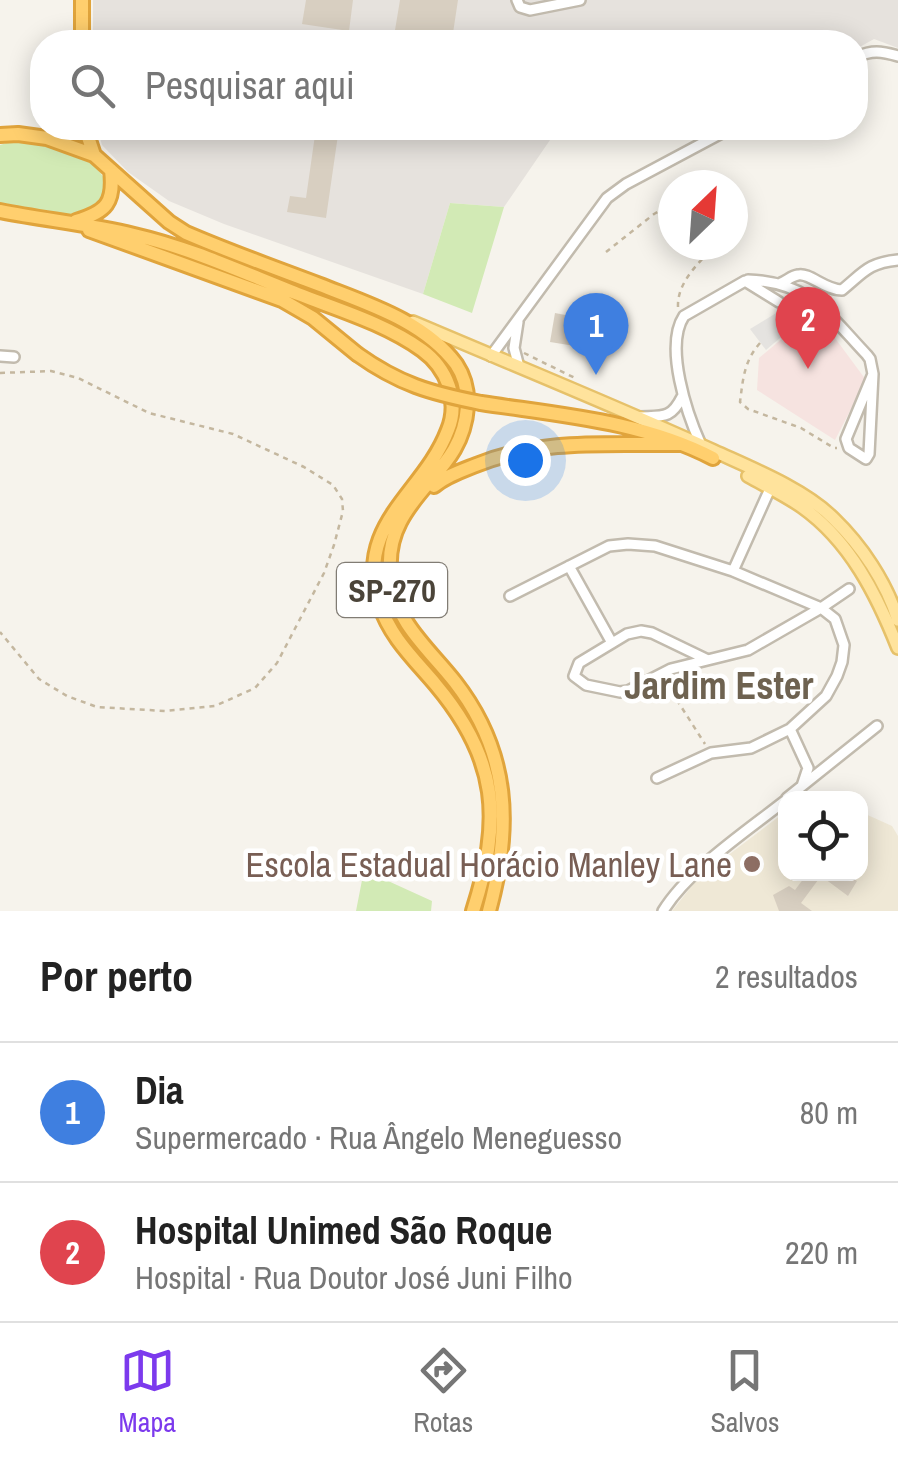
<!DOCTYPE html>
<html lang="pt">
<meta charset="utf-8">
<style>
:root{--surface:#fff;--page:#f2f2f2;--text:#222;--muted:#767676;--line:#e0e0e0;--accent:#7c3aed}
body{margin:0;font-family:"Archivo Narrow",sans-serif;background:var(--page);color:var(--text)}
.controls{position:absolute;right:30px;bottom:30px;display:grid;overflow:hidden;border-radius:20px;box-shadow:0 5px 25px #0003}
.controls button{width:90px;height:90px;display:grid;place-items:center;padding:0;border:0;border-bottom:2px solid var(--line);background:var(--surface);color:var(--text);font:50px sans-serif}
.compass{position:absolute;left:658px;top:170px;width:90px;height:90px;border-radius:50%;background:var(--surface);box-shadow:0 5px 25px #0003;rotate:25deg}
.you{position:absolute;left:525px;top:460px;width:35px;height:35px;margin:-25px;border:8px solid #fff;border-radius:50%;background:#1a73e8;box-shadow:0 0 0 15px #1a73e833}
.badge{display:grid;place-items:center;width:65px;height:65px;border-radius:50%;background:var(--accent);color:#fff;font-size:32px;font-weight:700}
.pin{position:absolute;translate:-50% -82px;filter:drop-shadow(0 2px 5px #0008)}
.pin::after{content:'';position:absolute;top:52px;width:35px;height:30px;background:inherit;clip-path:polygon(0 0,100% 0,50% 100%)}
.list{margin:0;padding:0;list-style:none}
h2{display:flex;justify-content:space-between;align-items:center;height:130px;margin:0;padding:0 40px;font-size:42px}
h2 small{font-size:32px;font-weight:400;color:var(--muted)}
.list li{display:grid;grid-template-columns:65px 1fr auto;gap:30px;align-items:center;box-sizing:border-box;height:140px;padding:0 40px;border-top:2px solid var(--line)}
.list b{display:block;font-size:38px;white-space:nowrap}
.list p{margin:0;font-size:32px;white-space:nowrap;color:var(--muted)}
.list em{font-size:32px;font-style:normal;color:var(--muted)}
.icon{flex:none;width:55px;height:55px;fill:none;stroke:currentColor;stroke-width:2;stroke-linecap:round;stroke-linejoin:round}
.map{position:relative;flex:none;width:898px;height:911px;overflow:hidden}
.search{position:absolute;background:var(--surface);box-shadow:0 5px 25px #0003;left:30px;right:30px;top:30px;height:110px;display:flex;align-items:center;gap:25px;box-sizing:border-box;padding:0 35px;border-radius:40px;color:var(--muted);font-size:38px}
.sheet{height:410px;background:var(--surface)}
nav{display:flex;justify-content:space-around;align-items:center;box-sizing:border-box;height:140px;border-top:2px solid var(--line);background:var(--surface);font-size:28px;color:var(--muted)}
nav a{display:grid;justify-items:center;gap:5px}
nav .on{color:var(--accent)}
.map>svg:first-child{display:block}
</style>
<div class="map">
<svg width="898" height="911" viewBox="0 0 898 911">
<rect width="100%" height="100%" fill="#f6f3ec"/>
<path fill="#e6e2dd" d="M93,0H898V48L874,39L856,49V42H93Z
M97,128H593L550,140L504,207L450,203L423,294L224,224L169,201L128,172L102,145Z"/>
<path fill="#efe8d6" d="M785,812L786,874H860L861,812L892,826L898,836V911H672L698,878Z"/>
<path fill="#f6e3e0" d="M815,311L866,380L835,440L757,390L759,358Z"/>
<path fill="#d2eab5" d="M13,141C35,142 54,144 74,153C115,172 122,209 71,216C51,219 27,212 8,209L0,205V145Z
M450,203L504,207L472,313L423,294Z
M364,870L432,901L431,911H356Z"/>
<path fill="#e5e3e0" d="M814,309L766,350L750,329L781,310Z"/>
<path fill="#d8cfc1" d="M306,0H353L349,31L302,24Z
M400,0H458L453,33L461,35L460,42H393Z
M316,128H339L326,218L287,212L290,196L306,198Z
M555,313L586,319L581,347L550,342Z
M807,874H847L857,881L848,896L821,876L801,903L812,911H779L773,895L789,886L795,890Z"/>
<g fill="none" stroke-linecap="round" stroke-linejoin="round">
<g stroke="#c2bbae" stroke-width="14">
<path id="minor" d="M517,0L520,7L530,10L580,0
M856,57C872,50 881,51 898,56
M748,280C810,282 828,314 867,355L870,359L873,374
M781,283C787,281 791,276 798,275C809,272 825,290 842,290C864,272 868,263 898,260
M518,322L514,348L519,367
M0,356L14,357
M491,356L607,198L626,184L731,128
M873,374L869,454L866,459L849,448L846,439Z
M640,417C663,416 671,419 682,397
M701,445C687,414 664,346 684,316L745,281L779,302
M569,566L612,643
M733,571L773,482
M510,596L609,546L628,544L655,546L733,571L821,608L835,619L844,645L842,662L837,676L826,696L790,729L751,748L711,753L657,778
M706,659L652,633L641,631L627,634L579,663L574,676L586,685L620,692L628,691L671,669L748,650L821,608L849,589
M802,786L877,726
M787,798L802,786L808,768L790,729
M663,911C689,869 747,831 786,800"/>
</g>
<g stroke="#e6c16a" stroke-width="16">
<path id="major" d="M413,322C514,365 615,406 714,451C751,468 804,489 833,518C862,546 886,582 898,620
M748,476C766,486 785,495 802,507C850,541 877,595 898,648"/>
</g>
<g stroke="#e0a43c" stroke-width="18">
<path id="highway" d="M82,0V42
M85,128L94,155
M0,135L18,134L47,138L94,155L169,222L186,233C230,252 275,268 320,285C368,304 424,321 456,364C464,376 468,392 467,407C463,462 422,479 400,522C390,541 388,561 391,581C396,623 430,650 455,682C510,753 512,827 489,911
M0,211C45,220 90,224 134,235C191,248 244,273 298,294C339,310 386,324 422,350C447,368 460,401 448,430C424,494 353,524 380,605C390,637 415,660 436,685C499,760 502,820 473,911
M76,221C106,212 115,203 111,170
M89,230L282,300L313,318L357,354
M481,403C559,415 642,421 713,458
M434,486C446,476 461,471 476,465C543,438 609,445 680,444"/>
</g>
<path stroke="#c4b79f" stroke-width="2.5" stroke-dasharray="5 5" stroke-linecap="butt" d="M606,252L654,214L673,203
M678,307C677,282 699,263 715,245
M760,343C744,361 743,379 740,402L748,409L801,428L834,448H837
M524,353L575,378
M0,373L51,371L78,378L149,413L233,434L304,467L333,485L342,499L343,511L334,545L324,573L277,663L255,688L215,706L165,711L97,707L67,696L39,679L0,632
M666,683L705,744"/>
<use href="#minor" stroke="#fff" stroke-width="9"/>
<use href="#major" stroke="#ffe39c" stroke-width="11"/>
<use href="#highway" stroke="#ffcf6e" stroke-width="12"/>
<g stroke="#e0a43c" stroke-width="18" stroke-linecap="butt">
<path id="highway-bridge" d="M357,354C399,384 430,393 481,403"/>
</g>
<use href="#highway-bridge" stroke="#ffcf6e" stroke-width="12"/>
</g>
<circle fill="#8d6e63" stroke="#fff" stroke-width="4" cx="752" cy="864" r="10"/>
<g text-anchor="middle" dominant-baseline="central" stroke-width="9" stroke-linejoin="round" paint-order="stroke">
<rect fill="#fff" stroke="#817c74" stroke-width="2.5" x="337" y="563" width="110" height="54" rx="8"/>
<g font-size="32" font-weight="bold" fill="#4b4439">
<text x="392" y="590">SP-270</text>
</g>
<g font-size="35" fill="#785e54" stroke="#fff" text-anchor="end">
<text x="732" y="864">Escola Estadual Horácio Manley Lane</text>
</g>
<g font-size="38" font-weight="bold" fill="#6e6250" stroke="#fff">
<text x="719" y="685">Jardim Ester</text>
</g>
</g>
</svg>
<div class="controls">
<button><svg class="icon" aria-label="locate" viewBox="0 0 24 24"><circle cx="12" cy="12" r="6"/><path d="M12 2v4M12 18v4M2 12h4M18 12h4"/></svg></button>
</div>
<svg class="compass" viewBox="-18 -18 36 36"><path d="M0-13l5 13h-10z" fill="#e53935"/><path d="M0 13l5-13h-10z" fill="#767676"/></svg>
<div class="you"></div>
<div class="pin badge" style="left:596px;top:375px;background:#3f7fe0">1</div>
<div class="pin badge" style="left:808px;top:369px;background:#e0444e">2</div>
<div class="search"><svg class="icon" aria-label="search" viewBox="0 0 24 24"><circle cx="10" cy="10" r="6"/><path d="M15 15l6 6"/></svg>Pesquisar aqui</div>
</div>
<section class="sheet">
<h2>Por perto<small>2 resultados</small></h2>
<ul class="list">
<li><span class="badge" style="background:#3f7fe0">1</span><div><b>Dia</b><p>Supermercado · Rua Ângelo Meneguesso</p></div><em>80 m</em></li>
<li><span class="badge" style="background:#e0444e">2</span><div><b>Hospital Unimed São Roque</b><p>Hospital · Rua Doutor José Juni Filho</p></div><em>220 m</em></li>
</ul>
</section>
<nav>
<a class="on"><svg class="icon" aria-label="map" viewBox="0 0 24 24"><path d="M3 6l6-2 6 2 6-2v14l-6 2-6-2-6 2zM9 4v14M15 6v14"/></svg>Mapa</a>
<a><svg class="icon" aria-label="directions" viewBox="0 0 24 24"><path d="M12 3l9 9-9 9-9-9zM9 14v-3h6M13 9l2 2-2 2"/></svg>Rotas</a>
<a><svg class="icon" aria-label="saved" viewBox="0 0 24 24"><path d="M7 4h10v16l-5-4-5 4z"/></svg>Salvos</a>
</nav>
